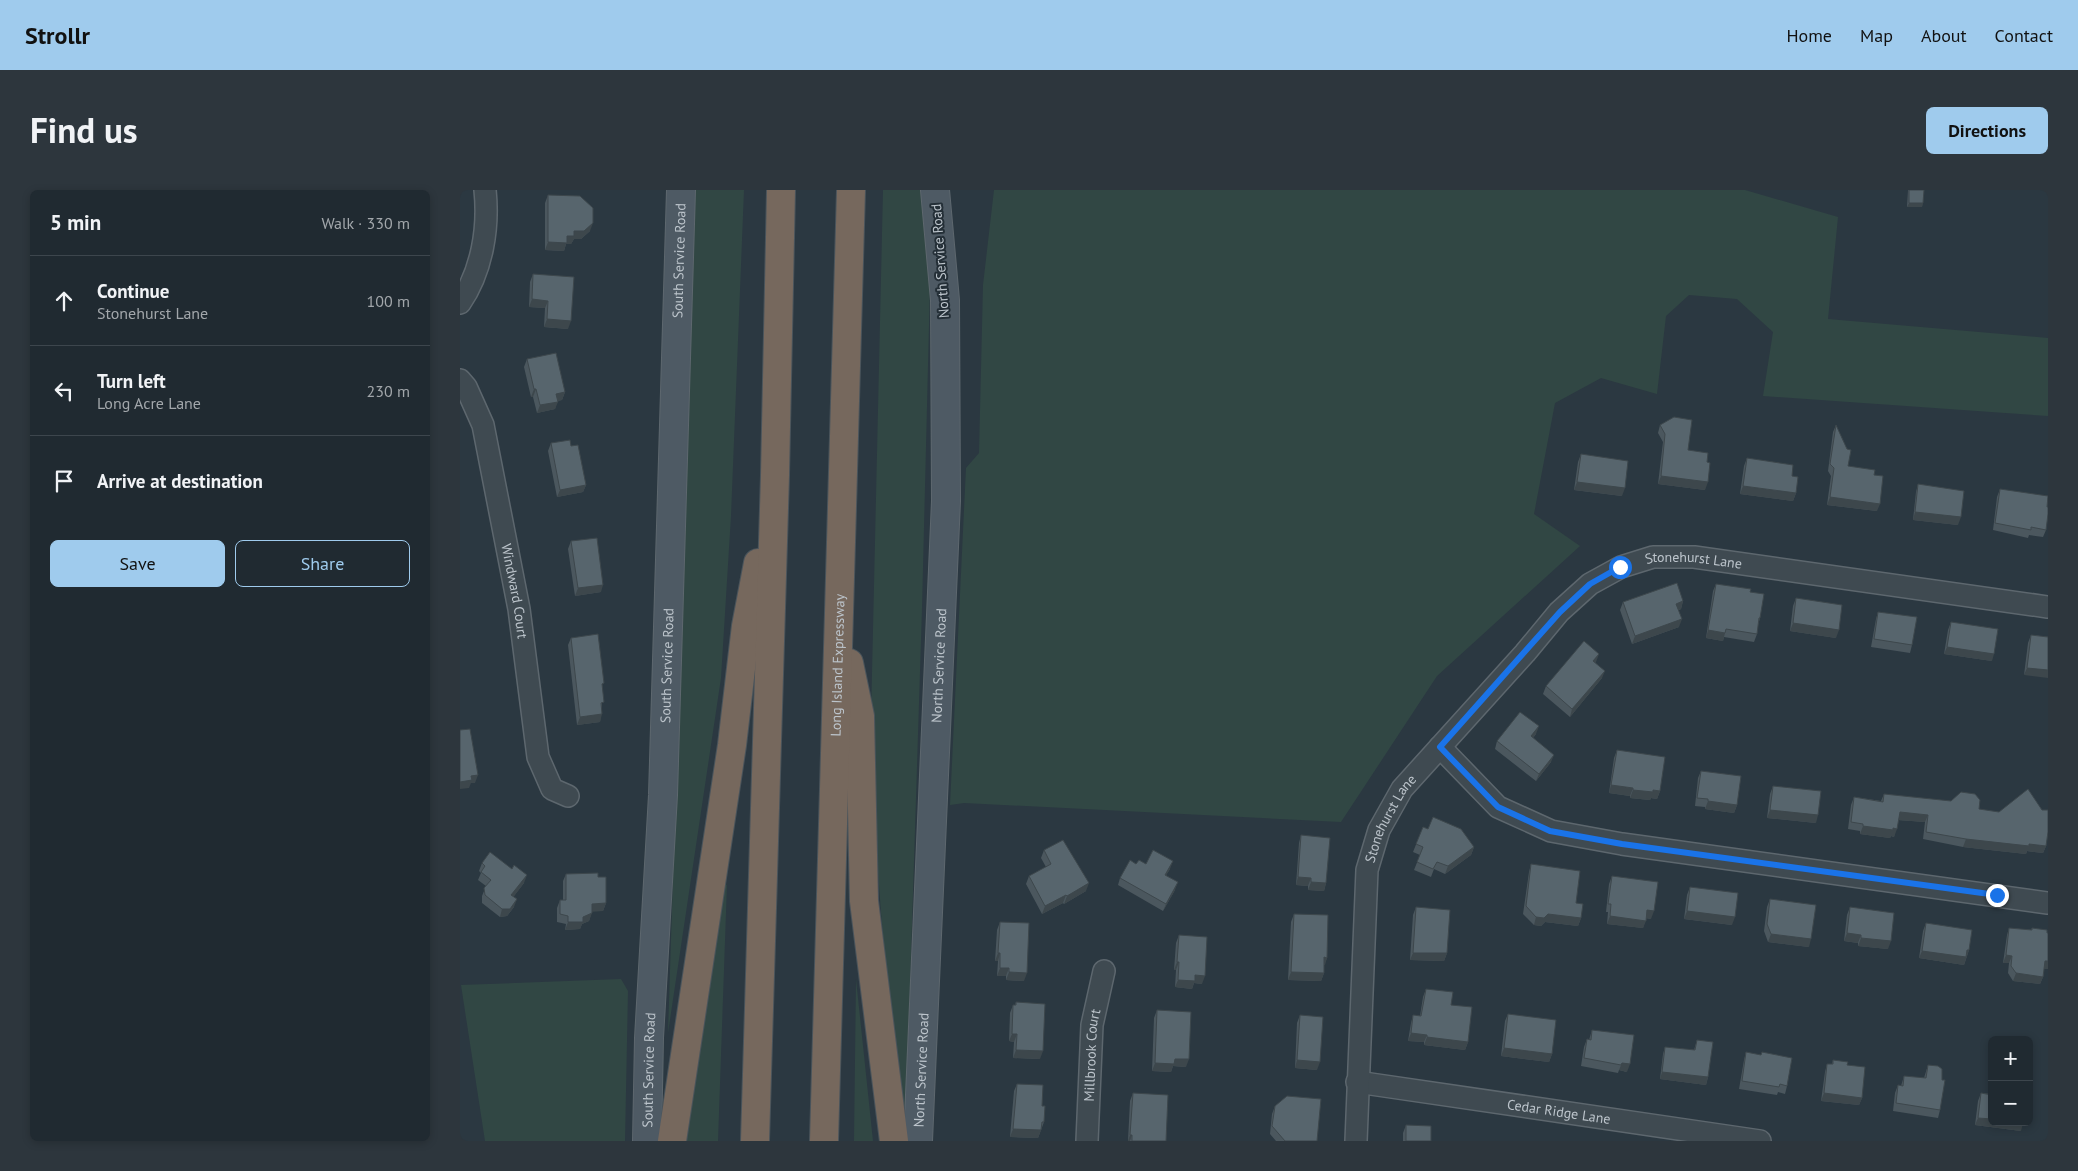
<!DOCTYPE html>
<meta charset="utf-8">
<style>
:root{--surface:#202a31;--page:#2d363d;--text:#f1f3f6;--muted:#a2a7ab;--line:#3d464d;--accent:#9fcbed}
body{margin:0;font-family:"PT Sans",sans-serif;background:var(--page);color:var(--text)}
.controls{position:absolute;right:15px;bottom:15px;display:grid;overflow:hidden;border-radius:8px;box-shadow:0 2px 8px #0003}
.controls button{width:45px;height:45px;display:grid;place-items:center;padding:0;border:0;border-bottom:1px solid var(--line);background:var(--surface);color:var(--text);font:25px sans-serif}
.stop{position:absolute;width:15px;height:15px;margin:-11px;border:4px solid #1a73e8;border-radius:50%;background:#fff}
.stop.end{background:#1a73e8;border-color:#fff;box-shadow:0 1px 5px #0008}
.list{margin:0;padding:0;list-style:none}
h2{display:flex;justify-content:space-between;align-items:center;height:65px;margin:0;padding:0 20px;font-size:21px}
h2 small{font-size:16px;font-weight:400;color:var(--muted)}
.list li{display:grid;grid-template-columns:32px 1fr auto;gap:15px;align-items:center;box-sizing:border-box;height:90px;padding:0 20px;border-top:1px solid var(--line)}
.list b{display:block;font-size:19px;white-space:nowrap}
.list p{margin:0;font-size:16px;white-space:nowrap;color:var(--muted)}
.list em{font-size:16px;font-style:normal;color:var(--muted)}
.actions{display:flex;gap:10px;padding:15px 20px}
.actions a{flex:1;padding:11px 0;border:1px solid var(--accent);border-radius:8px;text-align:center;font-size:18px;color:var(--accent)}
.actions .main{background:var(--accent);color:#111}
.icon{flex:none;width:28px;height:28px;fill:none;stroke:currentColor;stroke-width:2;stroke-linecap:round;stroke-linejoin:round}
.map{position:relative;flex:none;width:1588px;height:951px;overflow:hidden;border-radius:8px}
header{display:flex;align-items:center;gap:30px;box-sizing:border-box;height:70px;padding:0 25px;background:var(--accent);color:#111}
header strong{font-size:24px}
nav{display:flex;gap:28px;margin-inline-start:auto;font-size:18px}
.intro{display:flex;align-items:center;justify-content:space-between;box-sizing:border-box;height:120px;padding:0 30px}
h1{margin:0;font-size:35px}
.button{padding:12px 22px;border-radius:8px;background:var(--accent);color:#111;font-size:18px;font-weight:700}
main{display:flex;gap:30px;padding:0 30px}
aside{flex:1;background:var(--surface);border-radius:8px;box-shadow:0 2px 8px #0003}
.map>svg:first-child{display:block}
</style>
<header>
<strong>Strollr</strong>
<nav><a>Home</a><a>Map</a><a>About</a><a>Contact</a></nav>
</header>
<div class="intro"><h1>Find us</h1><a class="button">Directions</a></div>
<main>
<aside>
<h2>5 min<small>Walk · 330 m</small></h2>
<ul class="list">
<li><svg class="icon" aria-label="ahead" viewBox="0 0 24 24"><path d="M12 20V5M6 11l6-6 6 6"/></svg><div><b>Continue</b><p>Stonehurst Lane</p></div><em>100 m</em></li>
<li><svg class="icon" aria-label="left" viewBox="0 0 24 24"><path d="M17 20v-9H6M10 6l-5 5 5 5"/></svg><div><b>Turn left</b><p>Long Acre Lane</p></div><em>230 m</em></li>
<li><svg class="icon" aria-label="arrive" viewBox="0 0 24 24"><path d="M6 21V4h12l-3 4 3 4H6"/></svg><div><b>Arrive at destination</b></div></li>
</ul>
<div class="actions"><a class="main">Save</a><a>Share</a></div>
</aside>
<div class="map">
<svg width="1588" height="951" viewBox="0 0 1588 951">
<rect width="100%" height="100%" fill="#2b3841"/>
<path fill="#314744" d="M235,0H284L271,326L261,488L208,843Z
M423,0H462L470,95L462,418L446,924L439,920L421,723L410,571Z
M534,0H1285L1378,27L1368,129L1588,148V226L1303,206L1313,142L1277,109L1229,105L1206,126L1197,204L1141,188L1095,213L1074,324L1120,356L977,486L881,632L504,613L490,615L506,278L519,263L523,95Z
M267,694L258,951H221L257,707Z
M161,789L168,801L165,951H25L1,795Z
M396,789L413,951H394Z"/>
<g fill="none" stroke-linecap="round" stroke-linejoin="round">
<g stroke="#5d676e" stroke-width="24">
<g id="street">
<path d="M0,113C22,81 29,38 25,0"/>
<path id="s1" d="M0,190L6,197L23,235L59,419L78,567L92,599L108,606"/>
<path d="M980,557L1038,617L1091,641L1162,654L1588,713"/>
<path id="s2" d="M897,892L1300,951"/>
<path id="s3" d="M627,951L632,835L644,781"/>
<path id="s4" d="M896,951L907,680L919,640L942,599L1065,463L1099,422L1130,394L1161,377L1193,367H1234L1588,417"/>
</g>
</g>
<g stroke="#5d676e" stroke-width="30">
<g id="secondary">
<path id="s5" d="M187,951L189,848L203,605L221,0"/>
<path id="s6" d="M458,951L486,311L485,110L475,0"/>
</g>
</g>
<g stroke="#4a545b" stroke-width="30">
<g id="highway">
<path d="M389,473L400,526L404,711L434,951"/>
<path d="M212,951L272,555L286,436L298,373"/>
<path d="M295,951L315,285L321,0"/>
<path id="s7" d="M364,951L391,0"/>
</g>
</g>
<use href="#street" stroke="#3f4a51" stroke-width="21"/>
<use href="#secondary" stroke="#4e5a64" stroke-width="28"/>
<use href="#highway" stroke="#76685d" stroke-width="28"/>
</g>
<path fill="#4b575e" d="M1448,0H1464L1462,17H1447Z
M88,5L130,41L121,49H114L111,54H106L104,61L85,60V13Z
M73,84L108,139L84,137L85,118L69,117L70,92Z
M67,169L105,202L102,210L97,211L95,219L77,223L73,207H71L64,177Z
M1200,235L1228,260L1247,272L1245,300L1198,294L1203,252L1198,243Z
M1376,235L1388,276L1414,285L1417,321L1367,315L1371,286L1368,281L1373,242Z
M91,253L111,256L126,295L123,302L97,307L88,261Z
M1121,264L1162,306L1114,300L1118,272Z
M1287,268L1336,303L1333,311L1280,304L1284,276Z
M1458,294L1498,335L1453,330L1456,302Z
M1540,299L1587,317L1586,340L1583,347L1569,345L1568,348L1533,340L1537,307Z
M111,351L141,402L115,406L108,359Z
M1256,394L1290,402L1300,428L1298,435L1297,444L1294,452L1264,447L1263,451L1246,448L1253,401Z
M1336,408L1376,448L1330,441L1333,416Z
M1223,411L1221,419L1219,420V437L1172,454L1160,420L1163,412Z
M1418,422L1452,455L1450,463L1411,457L1416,429Z
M1491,432L1532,471L1484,464L1488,440Z
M1571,445L1588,447L1564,485L1568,453Z
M111,448L142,498V518L140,532L117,535L108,455Z
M1135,472L1142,488L1110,527L1083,504L1086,496L1136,472Z
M1076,544L1073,548L1091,572L1076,591L1035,559L1037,551Z
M1157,560L1200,601L1197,609L1191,608L1190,610L1170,608V606L1149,603L1154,568Z
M1241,581L1277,615L1274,623L1245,619V617L1235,616L1238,588Z
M1313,596L1356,633L1307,628L1310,604Z
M1424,604L1519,619L1586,656L1583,663L1567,661L1566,664L1503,657L1463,649L1465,632L1438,630L1434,647L1431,646L1430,648L1400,644V641L1388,639L1391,615L1394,607L1421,611Z
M963,637L1014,657L1011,665L985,684L974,679L971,687L954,680L960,665L953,662Z
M841,645L866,693L864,701L848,700V696L836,695L839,653Z
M584,660L626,701L604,714L603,713L582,724L566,694L569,686L586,677L581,668Z
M22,673L64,693L53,707L54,717L47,726L40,727L22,713V706L26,696L18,690L21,683L19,681Z
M676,674H686L710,679L706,685L715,700L703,721L658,695L660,688Z
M1071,674L1116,713L1121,728L1118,736L1085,732L1081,736L1074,735L1063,724L1069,682Z
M106,684L138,687L146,713L143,721H132L129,731L122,734L120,739L105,740L106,734L97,732V718L100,710H103V691Z
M1152,686L1191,729L1186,728L1183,738L1147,734L1148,722H1146L1149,694Z
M1230,697L1272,735L1224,729L1227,705Z
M1310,709L1349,757L1308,752L1304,741L1307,717Z
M956,717L987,763L984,771L950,770L953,725Z
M1390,717L1428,759L1398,756V753L1384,751L1387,725Z
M834,724L867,768L864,775V783L861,791L828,790L831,732Z
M540,732L564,791L546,790V786H537L538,771H535L537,740Z
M1466,733L1509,760L1504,775L1459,768L1463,741Z
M1549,738L1571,740L1572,738L1588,779H1584L1583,787L1580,794L1553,791L1548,783L1549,773H1543L1547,745Z
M719,745L742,794L734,793L732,799L715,797L716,780H714L716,753Z
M966,799L991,815L1008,852L1005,860L964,855V852L948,851L951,833L953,825L960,826L963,807Z
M556,812L580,869L553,868L554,852L549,851L550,823L553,815H555Z
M697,820L726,877L713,876L711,882L692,881L694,828Z
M1048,824L1092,864L1089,872L1041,866L1045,831Z
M840,825L857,880L835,878L837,833Z
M1132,840L1167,882L1159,880L1158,883L1121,876L1124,857L1127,849L1129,850Z
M1237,850L1248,887L1246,895L1200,889L1203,864L1205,857L1234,860Z
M1286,862L1327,896L1325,904L1318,902L1317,905L1279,899L1284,870Z
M1373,870L1387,875L1402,908L1399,915L1361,911L1365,882L1367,874H1372Z
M1468,875L1480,920L1478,928L1433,921L1435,903L1438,895L1441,896L1444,886L1464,888Z
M557,894L582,916L584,932L578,948L550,947L554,901Z
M673,903L706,951H668L670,911Z
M1521,903L1531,904L1532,903L1561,941L1515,935L1518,911Z
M815,916L857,951H816L810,944L812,924Z
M946,935L971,951H943V943Z"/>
<path fill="#3d474c" d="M1449,13H1463L1462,17H1447Z
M133,33L130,41L121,49H114L111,54H106L104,61L85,60L88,52L107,46L114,41Z
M72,109L88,111L85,118L69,117Z
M87,129L111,131L108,139L84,137Z
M74,199H76L73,207H71Z
M105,202L102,210L93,212L96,204Z
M98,212L95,219L77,223L80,215Z
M1201,286L1248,292L1245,300L1198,294Z
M1117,292L1165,298L1162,306L1114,300Z
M126,295L123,302L97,307L100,300Z
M1283,296L1336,303L1333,311L1280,304Z
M1370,307L1420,314L1417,321L1367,315Z
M1455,322L1501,327L1498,335L1453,330Z
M143,395L141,402L115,406L118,398Z
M1223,411L1221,419L1214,422L1216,414Z
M1222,429L1219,437L1172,454L1175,446Z
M1333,433L1379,440L1376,448L1330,441Z
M1248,440L1265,443L1263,451L1246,448Z
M1487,457L1534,464L1532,471L1484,464Z
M1139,464L1136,472L1130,478L1133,471Z
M1567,478L1588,480V488L1564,485Z
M1145,481L1142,488L1110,527L1112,519Z
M142,524L140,532L117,535L120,527Z
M1079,536L1076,544L1068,554L1071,546Z
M1094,565L1091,572L1076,591L1079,584Z
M18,585L15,593H11L9,598L0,599V592L11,586Z
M1151,595L1173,598L1170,606L1149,603Z
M1173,600H1193L1200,601L1197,609L1191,608L1190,610L1170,608Z
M1248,611L1277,615L1274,623L1245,619Z
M1310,620L1358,625L1356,633L1307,628Z
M1440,622L1468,625L1465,632L1437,630Z
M1403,636L1433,638L1437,639L1434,647L1431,646L1430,648L1400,644Z
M1506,649L1569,654L1586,656L1583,663L1567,661L1566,664L1503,657Z
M1014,657L1011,665L985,684L988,676Z
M713,671L710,679L702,692L705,685Z
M67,685L64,693L49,713L51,705Z
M838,687L851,688L848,696L836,695Z
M718,692L715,700L703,721L706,714Z
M851,692L866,693L864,701L848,700Z
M629,693L626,701L604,714L607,706Z
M606,705L603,713L582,724L585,716Z
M57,709L54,717L47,726L40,727L42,719Z
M146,713L143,721L129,722L132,714Z
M1187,720L1194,721L1191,729L1185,728Z
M1227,721L1275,727L1272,735L1224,729Z
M132,723L129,731L122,734L120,739L105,740L108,732Z
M1088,724L1121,728L1118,736L1085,732L1081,736L1074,735L1076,727Z
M1150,726L1186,731L1183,738L1147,734Z
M1387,743L1401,745L1398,753L1384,751Z
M1311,744L1351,749L1349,757L1308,752Z
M1401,748L1431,751L1428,759L1398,756Z
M1509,760L1504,775L1459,768L1462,761Z
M538,763H540L538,771H535Z
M953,763H987L984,771L950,770Z
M1546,765L1552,766L1549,773H1543Z
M864,767L867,768L865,775H862Z
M1585,771H1588V779H1582Z
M717,772H719L716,780H714Z
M540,778H549L546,786H537Z
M549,782L567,783L564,791L546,790Z
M831,782L864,783L861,791L828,790Z
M1556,783L1583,787L1580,794L1553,791Z
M735,785L745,786L742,794L734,793L732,799L715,797L718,790Z
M951,843L967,845L964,852L948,851Z
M552,844H557L554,852L549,851Z
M967,847L1008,852L1005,860L964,855Z
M1044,858L1092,864L1089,872L1041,866Z
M556,860L583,861L580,869L553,868Z
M715,869H729L726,877L713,876L711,882L692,881L695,873Z
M837,870L860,872L857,880L835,878Z
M1162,873L1170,874L1167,882L1159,880Z
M1202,882L1248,887L1246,895L1200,889Z
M1364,903L1402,908L1399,915L1361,911Z
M1518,928L1532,929V932H1556L1563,933L1561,941L1515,935Z
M553,939L581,940L578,948L550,947Z
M670,945H672L670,951H668Z"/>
<path fill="#57656d" stroke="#3d474c" d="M1449,0H1464L1463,13H1449Z
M88,5L120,6L133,18V33L124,41H114V46H107V53L88,52Z
M73,84L114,87L111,131L87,129L88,111L72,109Z
M96,163L105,202L96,204L98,212L80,215L76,199H74L67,169Z
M1214,227L1232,230L1228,260L1248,263L1247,272L1250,273L1248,292L1201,286L1205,244L1200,235Z
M1376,235L1387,259L1391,260L1388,276L1415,280L1414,285L1423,286L1420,314L1370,307L1374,278L1370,274Z
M110,250L111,256L118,255L126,295L100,300L91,253Z
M1121,264L1168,271L1165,298L1117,292Z
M1287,268L1333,275L1332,286L1338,287L1336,303L1283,296Z
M1458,294L1504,301L1501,327L1455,322Z
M1540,299L1588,306L1587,317H1588V324L1586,340L1571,337V340L1535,333Z
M137,348L143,395L118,398L111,351Z
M1217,393L1223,411L1216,414L1222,429L1175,446L1163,412Z
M1256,394L1291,399L1290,402L1304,404L1300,428H1299L1297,444L1266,439L1265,443L1248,440Z
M1336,408L1382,415L1379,440L1333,433Z
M1418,422L1457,427L1452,455L1414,449Z
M1491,432L1538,439L1534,464L1487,457Z
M138,444L144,493L142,494L144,512L141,513L142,524L120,527L111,448Z
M1571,445L1588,447V480L1567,478Z
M1124,451L1139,464L1133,471L1145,481L1112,519L1086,496Z
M1060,522L1079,536L1071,546L1094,565L1079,584L1037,551Z
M10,539L18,585L11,586L12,590L0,592V540Z
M1157,560L1205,567L1200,601L1193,600V602L1173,600V598L1151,595Z
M1241,581L1281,586L1277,615L1248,611V609L1237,608Z
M1313,596L1361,601L1358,625L1310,620Z
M1568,599L1582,620H1588V642L1586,656L1569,654V656L1506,649L1466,642L1468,625L1440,622L1437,639L1433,638V640L1403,636V634L1391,632L1394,607L1423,612L1424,604L1491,611L1501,602L1515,604L1520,610L1519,619L1539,622Z
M973,627L1001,639L1014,657L988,676L977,672L973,679L957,672L963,657L956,654L963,637L968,639Z
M841,645L870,648L866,693L851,692V688L838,687Z
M603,650L629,693L607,706L606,705L585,716L569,686L591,674L584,660Z
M693,660L713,671L705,685L718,692L706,714L660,688L670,670L676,674L679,670L686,674Z
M30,662L52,679L54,675L67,685L51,705L57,709L50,719H42L25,705L24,698L31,690L21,682L25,676L22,673Z
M1071,674L1120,681L1116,713L1123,714L1121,728L1088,724L1084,728L1076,727L1066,716Z
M138,683V687H146V713L132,714V723L123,727V732H108V726L100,724V710H106V684Z
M1152,686L1198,692L1194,721L1187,720L1186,731L1150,726L1151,714H1148Z
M1230,697L1278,703L1275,727L1227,721Z
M1310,709L1356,715L1351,749L1311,744L1307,734Z
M956,717L990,720L987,763H953Z
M1390,717L1434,723L1431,751L1401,748V745L1387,743Z
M834,724L868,725L867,768L864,767V783L831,782Z
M540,732L569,733L567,783L549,782V778H540V763H538Z
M1466,733L1512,740L1509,760H1507L1506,767L1462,761Z
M1549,738L1572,740V738L1587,740V743H1588V771H1585L1583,787L1556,783L1551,776L1552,766L1546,765Z
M719,745L747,747L745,786L735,785V791L718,790L719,772H717Z
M966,799L993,802L991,815L1012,817L1008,852L967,847V845L951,843L953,825L961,826Z
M556,812L585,814L583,861L556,860L557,844H552L553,815H556Z
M697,820L731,822L729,869H715L714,874L695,873Z
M1048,824L1096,830L1092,864L1044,858Z
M840,825L863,827L860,872L837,870Z
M1132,840L1174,845L1170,874L1162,873L1161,875L1124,868L1127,849L1131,850Z
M1237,850L1253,852L1248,887L1202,882L1205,857L1235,860Z
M1286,862L1301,865L1302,862L1332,868L1327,896L1320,894L1319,897L1282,891Z
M1373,870L1388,872L1387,875L1405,877L1402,908L1364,903L1367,874H1373Z
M1468,875L1478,876L1482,879V890H1485L1480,920L1436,913L1438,895L1443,896L1444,886L1466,888Z
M557,894L583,895L582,916H585L584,932H582L581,940L553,939Z
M673,903L708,905L706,951H672V945H670Z
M1521,903L1532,905V929L1518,928Z
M827,906L861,909L857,951H825L812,936L815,916Z
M946,935L971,936V951H946Z"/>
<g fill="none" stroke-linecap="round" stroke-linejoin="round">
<path stroke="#1a73e8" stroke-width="6" d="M1160,377L1130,394L1100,422L980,557L1038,617L1090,641L1162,654L1537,705"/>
</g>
<g text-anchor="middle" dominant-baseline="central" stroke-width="4" stroke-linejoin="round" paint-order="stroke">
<g font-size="14" fill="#bcc4cb" stroke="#242f37">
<text stroke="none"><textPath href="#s5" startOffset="881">South Service Road</textPath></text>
<text transform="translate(480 71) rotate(-94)">North Service Road</text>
<text stroke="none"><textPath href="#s4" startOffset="748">Stonehurst Lane</textPath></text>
<text stroke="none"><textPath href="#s1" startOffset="220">Windward Court</textPath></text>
<text stroke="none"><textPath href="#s6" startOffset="476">North Service Road</textPath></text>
<text stroke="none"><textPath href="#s5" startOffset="476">South Service Road</textPath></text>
<text stroke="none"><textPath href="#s7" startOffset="476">Long Island Expressway</textPath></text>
<text stroke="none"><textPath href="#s4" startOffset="328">Stonehurst Lane</textPath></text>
<text stroke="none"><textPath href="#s3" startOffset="86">Millbrook Court</textPath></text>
<text stroke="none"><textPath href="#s5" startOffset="71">South Service Road</textPath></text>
<text stroke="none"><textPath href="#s6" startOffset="71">North Service Road</textPath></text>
<text stroke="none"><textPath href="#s2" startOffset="204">Cedar Ridge Lane</textPath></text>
</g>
</g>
</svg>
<div class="controls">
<button>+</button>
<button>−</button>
</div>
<div class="stop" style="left:1160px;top:377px"></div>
<div class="stop end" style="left:1537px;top:705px"></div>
</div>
</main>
